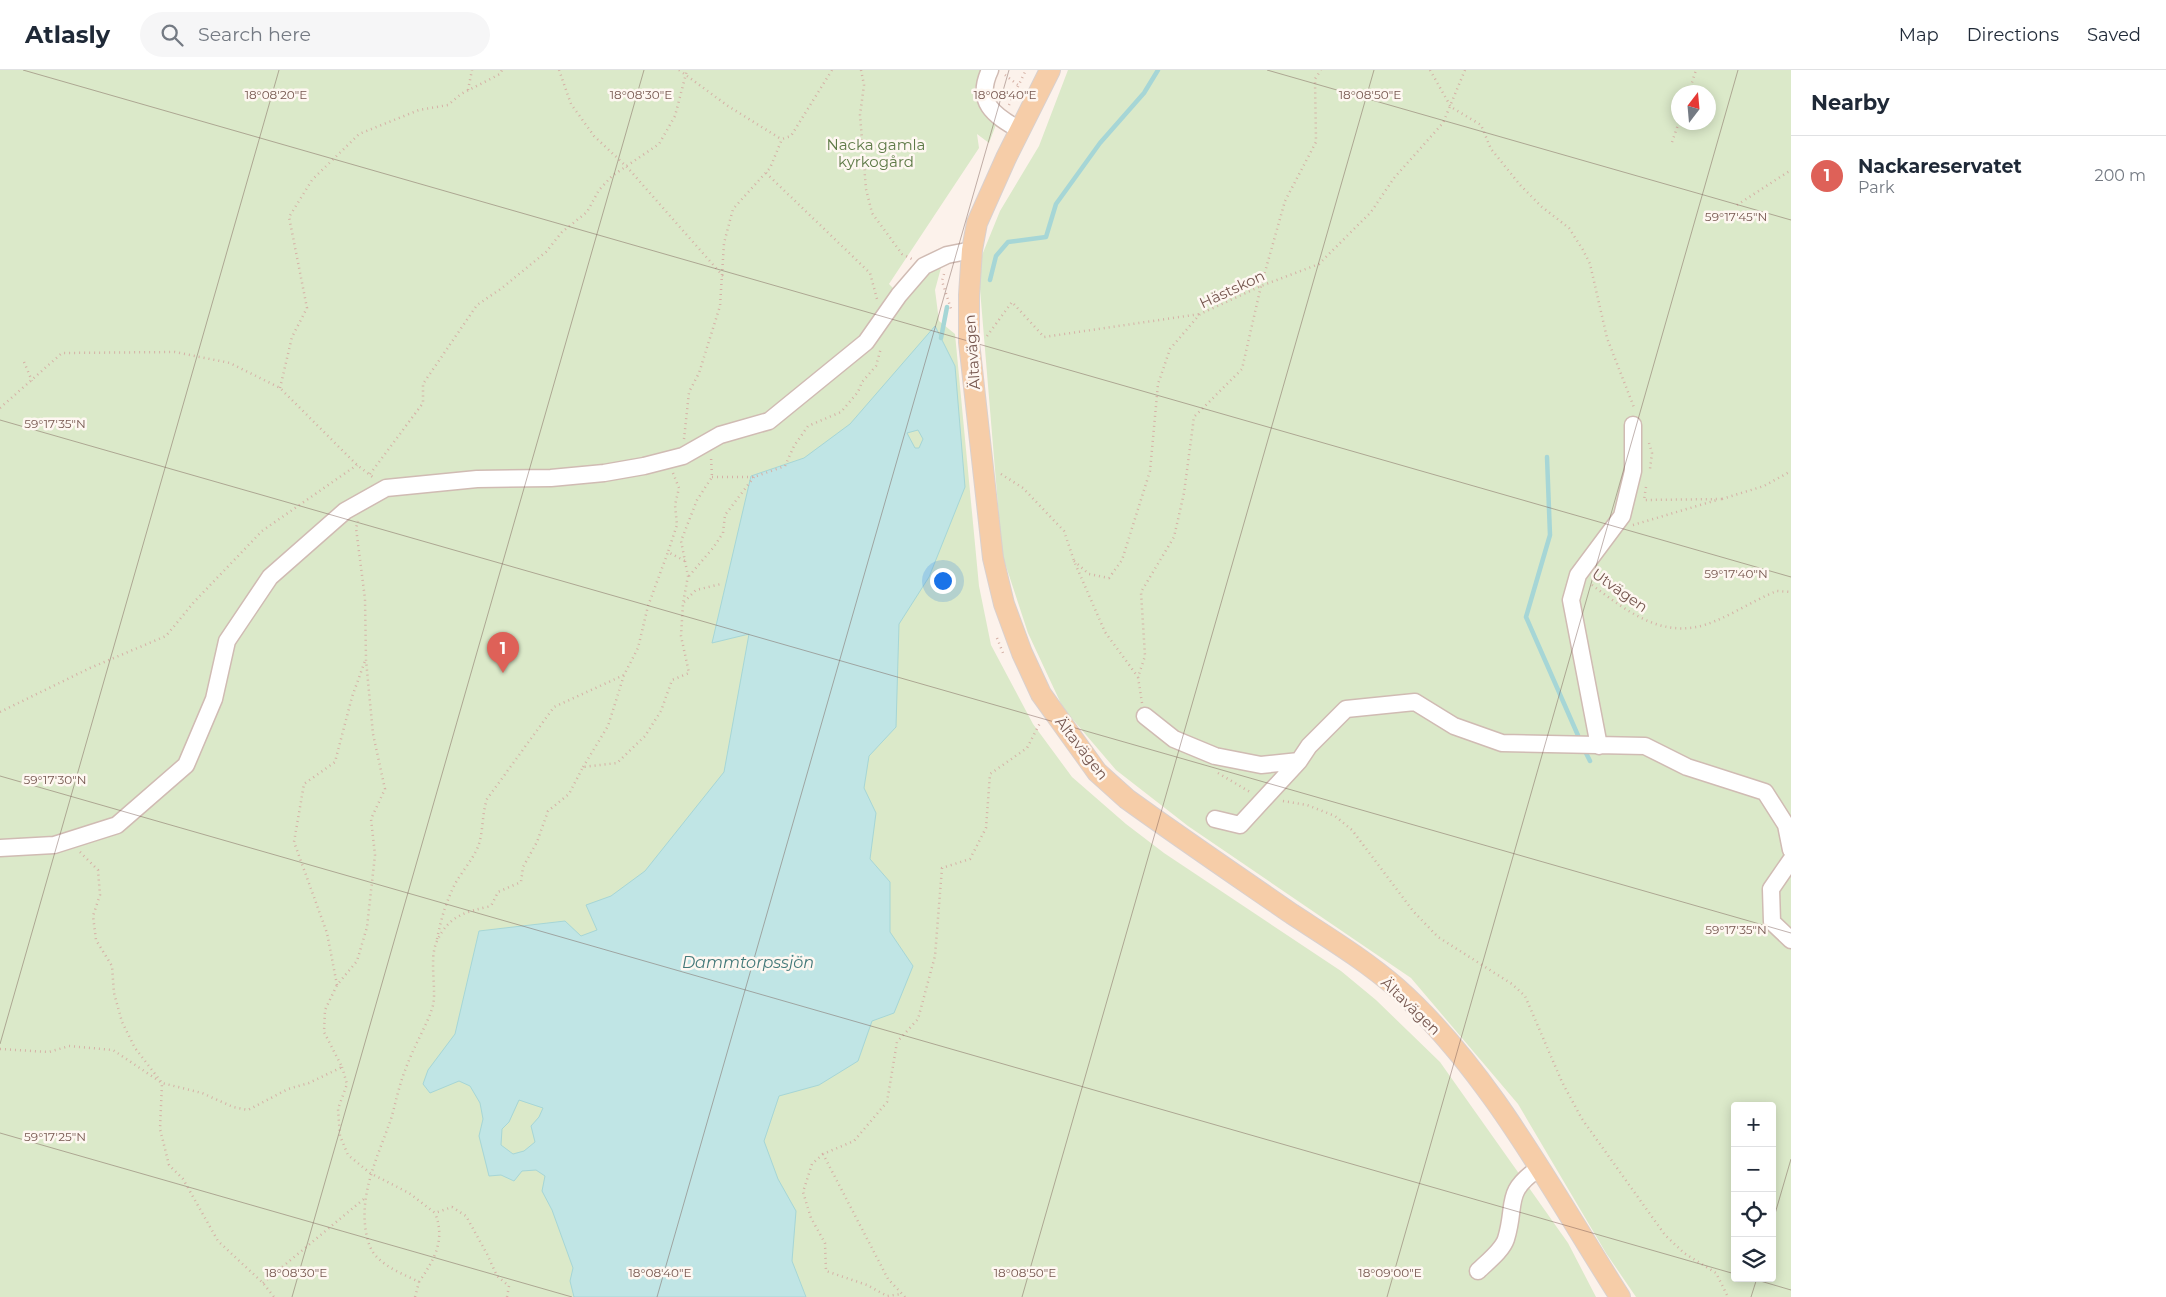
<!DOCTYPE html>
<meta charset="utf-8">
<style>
:root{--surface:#fff;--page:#f6f6f7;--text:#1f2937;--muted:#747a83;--line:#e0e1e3;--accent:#de6158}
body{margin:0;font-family:Montserrat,sans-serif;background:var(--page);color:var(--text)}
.controls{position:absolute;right:15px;bottom:15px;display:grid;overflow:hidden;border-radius:5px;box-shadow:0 2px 12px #0003}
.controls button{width:45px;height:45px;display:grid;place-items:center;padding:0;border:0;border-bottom:1px solid var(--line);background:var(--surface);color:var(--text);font:25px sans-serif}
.compass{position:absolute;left:1671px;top:15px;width:45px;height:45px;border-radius:50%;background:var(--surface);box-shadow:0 2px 12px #0003;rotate:16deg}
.you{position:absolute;left:942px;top:510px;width:18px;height:18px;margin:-12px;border:4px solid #fff;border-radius:50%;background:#1a73e8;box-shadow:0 0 0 8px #1a73e833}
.badge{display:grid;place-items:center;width:32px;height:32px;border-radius:50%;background:var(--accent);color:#fff;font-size:16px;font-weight:700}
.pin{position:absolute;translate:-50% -41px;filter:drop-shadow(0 1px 2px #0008)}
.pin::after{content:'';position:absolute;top:26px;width:18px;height:15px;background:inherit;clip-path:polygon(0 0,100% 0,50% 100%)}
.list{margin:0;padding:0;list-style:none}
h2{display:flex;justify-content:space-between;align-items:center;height:65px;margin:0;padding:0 20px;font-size:21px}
h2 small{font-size:16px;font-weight:400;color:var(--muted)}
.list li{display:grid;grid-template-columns:32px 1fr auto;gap:15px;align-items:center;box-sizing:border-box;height:80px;padding:0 20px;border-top:1px solid var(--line)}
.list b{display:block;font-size:19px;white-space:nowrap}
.list p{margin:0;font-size:16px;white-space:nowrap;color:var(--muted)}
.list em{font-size:16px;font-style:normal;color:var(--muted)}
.icon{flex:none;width:28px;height:28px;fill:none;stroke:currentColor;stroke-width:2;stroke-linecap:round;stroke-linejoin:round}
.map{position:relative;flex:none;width:1791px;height:1227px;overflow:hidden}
header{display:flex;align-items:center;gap:30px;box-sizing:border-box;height:70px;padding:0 25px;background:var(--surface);border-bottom:1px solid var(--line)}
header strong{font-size:24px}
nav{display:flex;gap:28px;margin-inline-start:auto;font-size:18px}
.search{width:350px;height:45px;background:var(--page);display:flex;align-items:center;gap:12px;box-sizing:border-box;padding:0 18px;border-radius:28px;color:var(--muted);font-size:19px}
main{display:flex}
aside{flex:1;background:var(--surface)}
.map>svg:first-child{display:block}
</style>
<header>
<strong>Atlasly</strong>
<div class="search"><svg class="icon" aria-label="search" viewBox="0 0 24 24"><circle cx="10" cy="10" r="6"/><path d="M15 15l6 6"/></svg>Search here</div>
<nav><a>Map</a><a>Directions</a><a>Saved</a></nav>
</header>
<main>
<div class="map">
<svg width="1791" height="1227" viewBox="0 0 1791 1227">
<rect width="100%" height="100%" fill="#fcf2eb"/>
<path fill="#dbe9c9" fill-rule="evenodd" d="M0,0H983L974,20L988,49L997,52L989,73L977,64L979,78L889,214L894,219L945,183L935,220L939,251L955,264L979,516L991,575L1033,654L1072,707L1126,754L1164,783L1341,901L1376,930L1440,992L1568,1173L1596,1227H0Z
M1068,0H1791V1227H1636L1606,1183L1518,1034L1411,908L1188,756L1116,700L1063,638L1028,563L1002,484L978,195L1000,141L1039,76ZM1678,22H1708V52H1678ZM1735,1036H1772V1208H1735Z"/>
<path fill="#c0e5e5" stroke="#a6d6d6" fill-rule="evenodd" d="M935,256L955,296L965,417L929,507L899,554L896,657L869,686L864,718L876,743L870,789L890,812V862L913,896L894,943L872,951L858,991L819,1015L779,1026L764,1071L778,1109L796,1141L792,1191L806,1227H574L570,1211L573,1198L552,1140L542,1121L545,1106L536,1100L522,1101L514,1111L501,1105L489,1106L479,1066L483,1049L480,1033L470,1016L459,1011L430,1023L423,1014L428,1000L455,964L479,861L565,851L581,866L597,860L586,835L611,826L645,801L724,702L749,564L712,573L751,406L804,388L850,354ZM918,360L923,369L919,378H915L907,363ZM519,1030L543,1038L539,1047L531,1056L535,1072L524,1081L513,1084L501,1075L502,1059L509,1052Z"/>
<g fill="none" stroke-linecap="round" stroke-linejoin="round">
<path stroke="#a6d6d6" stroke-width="4.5" d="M990,210L996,186L1008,172L1046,167L1056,134L1100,73L1144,23L1158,0
M941,268L947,237
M1547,387L1550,465L1526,547L1580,670
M1584,679L1590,691"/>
<g stroke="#d0bbb3" stroke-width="19">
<path id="minor" d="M990,0C975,32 993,45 1020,60
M1145,646L1174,669L1215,686L1261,695L1299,691
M1599,676L1571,530L1578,505L1622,446L1633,401V355
M1215,749L1240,755L1299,691L1309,676L1346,639L1415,632L1454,656L1502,673L1645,676L1687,697L1765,722L1786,755L1791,780
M0,778L54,775L117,755L186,695L214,629L227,571L270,507L345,441L386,418L477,409L551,408L604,403L644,396L683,386L720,365L769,351L866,272L899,225L924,196L947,185L972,180
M1791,790L1771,819L1772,852L1791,870
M1478,1201C1487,1192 1502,1181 1506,1169C1517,1133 1503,1123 1539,1098"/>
</g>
<g stroke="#d9d0ce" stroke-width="22">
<path id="major" d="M1050,0L1006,88L977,153L972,180L969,225V272L993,488L1004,534L1022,583L1041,624L1097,702L1127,729C1181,768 1237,806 1292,844C1327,867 1365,890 1397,918C1489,1000 1554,1124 1620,1227"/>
</g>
<path stroke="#d5b1a6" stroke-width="2.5" stroke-dasharray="1 4" stroke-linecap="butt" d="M559,0L571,34L594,66L627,97L723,206
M679,0L728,36L781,69
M861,0L864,15L860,45L866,119L872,143L902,184L912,189
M1430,0L1451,37L1481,55L1491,79L1521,116L1542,137L1569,158L1583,180L1590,194L1607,268L1635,340
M1005,5L1018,15
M468,20L472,0
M1689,22L1696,0
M1009,35L1026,0
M1672,72L1679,52
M766,103L870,203L877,229
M1737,135L1791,100
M944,204L942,211L951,239
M987,266L1012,232L1044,267L1200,244
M24,292L32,311
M280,318L292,267L307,238L289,147L312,110L359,64L419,40L448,35L461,24L500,4L502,0
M0,338L62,283L175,282L230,293L280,318L357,395L374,408
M684,369L689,322L699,303L720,236L724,173L733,139L770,98L782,69L791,66L832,0
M1649,373L1652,383L1650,399
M673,403L679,418L675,435L677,455L668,482L685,491
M370,404L423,333V314L477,235L502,218L546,182L562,162L587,142L599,120L612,106L659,74L675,46L687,0
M1001,404L1023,418L1064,461L1074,491L1105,562L1138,607
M712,407H754L785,396L794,376L808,356L841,342L858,322L862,312L876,296L881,278
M1646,417L1644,430L1722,429
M1722,429L1764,416L1791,401
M1633,455L1717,430
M1074,491L1089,504L1109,508L1122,490L1150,401L1158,314L1170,279L1200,244L1261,216L1319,194L1371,142L1394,108L1443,53L1465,0
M689,506L713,478L723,463L725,445L754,407
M1592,515C1622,537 1655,565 1696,557C1720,553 1753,530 1777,521L1791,522
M684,532L696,520L721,514
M997,568L1003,583
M1142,633L1138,607L1145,586L1141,522L1174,467L1184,423L1194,347L1242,299L1261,216L1285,131L1316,72L1315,9L1321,0
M0,642L90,598L166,566L194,532L262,461L357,395
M583,697L608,656L624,605
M1218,703L1250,722
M1283,731L1307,735L1335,746L1352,760L1413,841L1438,867L1512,914L1525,926L1562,1012L1582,1049L1665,1165L1684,1183L1716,1203L1728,1227
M80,782L98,800L100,825L93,846L96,870L112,896L114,923L122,952L135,978L162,1013L160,1059L169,1095L183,1109L218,1171L263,1213L274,1227
M437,869C441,849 446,832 455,814C461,803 470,793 476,781C484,766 481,747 487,729L554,637L624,605L638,578L648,536L668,482
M337,915L327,863L294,772L304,714L335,692L352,627L365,591
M0,979L49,982L69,976L113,980L162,1013L202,1023L233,1037L248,1040L288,1019L309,1013L342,997L324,962L325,940L337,915L357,891L367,857L375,785L371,749L385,719L373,664L366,590L365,529L356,458L358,451
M342,997L347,1014L338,1039L340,1066L348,1085L370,1103L409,1123L435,1143L452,1137L466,1146L487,1184L497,1206L509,1216L507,1227
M823,1084L812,1094L803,1122L811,1148L825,1173L826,1201L867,1215L887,1226L902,1224
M419,1212C434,1190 446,1170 435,1143
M263,1213L365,1128
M415,1227L419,1212C402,1203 376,1195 369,1174C355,1131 377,1089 391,1049C396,1032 399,1015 406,998C413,978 425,959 432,939C438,922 428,890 437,871C449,845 466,842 491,836L498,822L521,812L523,797L537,772L548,741L569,724L583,697L617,693L645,666L661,641L672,610L689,603L681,566L683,533L688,506L681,471L697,430L712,407L711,387
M905,1227L888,1209L823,1084L854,1071L887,1032L897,972L918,949L935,886L942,798L970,789L986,758L990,704L1027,678L1040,653"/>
<use href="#minor" stroke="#fff" stroke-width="16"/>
<use href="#major" stroke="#f6cda8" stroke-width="20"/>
</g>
<path fill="none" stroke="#76574f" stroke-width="1" stroke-opacity="0.45" d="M23,0L1791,507M1267,0L1791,150M0,350L1791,863M0,706L1735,1204M0,974L279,0M0,1063L572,1227M1772,1154L1791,1089M1750,1208L1791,1220M292,1227L644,0M657,1227L1009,0M1022,1227L1374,0M1387,1227L1738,0M1751,1227L1757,1208"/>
<g text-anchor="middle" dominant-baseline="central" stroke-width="5" stroke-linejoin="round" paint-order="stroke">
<g font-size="15" fill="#5e7a47" stroke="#fef7f1">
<text x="876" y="74">Nacka gamla<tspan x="876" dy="17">kyrkogård</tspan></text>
</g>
<g font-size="15" fill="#76574f" stroke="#fef7f1">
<text transform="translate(1232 219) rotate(-25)">Hästskon</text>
<text transform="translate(972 282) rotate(-94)">Ältavägen</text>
<text transform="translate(1620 520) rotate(35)">Utvägen</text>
<text transform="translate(1082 678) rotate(52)">Ältavägen</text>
<text transform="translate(1411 936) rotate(44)">Ältavägen</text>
</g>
<g font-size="16" font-style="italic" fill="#427879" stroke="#fef7f1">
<text x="748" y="892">Dammtorpssjön</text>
</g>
</g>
<g font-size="12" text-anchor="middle" fill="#76574f" stroke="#fef7f1" stroke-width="5" stroke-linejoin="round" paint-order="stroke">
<text x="276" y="29">18°08'20"E</text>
<text x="641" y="29">18°08'30"E</text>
<text x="1005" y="29">18°08'40"E</text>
<text x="1370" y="29">18°08'50"E</text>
<text x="1736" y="151">59°17'45"N</text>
<text x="55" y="358">59°17'35"N</text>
<text x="1736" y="508">59°17'40"N</text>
<text x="55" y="714">59°17'30"N</text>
<text x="1736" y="864">59°17'35"N</text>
<text x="55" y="1071">59°17'25"N</text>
<text x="296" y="1207">18°08'30"E</text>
<text x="660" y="1207">18°08'40"E</text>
<text x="1025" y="1207">18°08'50"E</text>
<text x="1390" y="1207">18°09'00"E</text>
</g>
</svg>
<div class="controls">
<button>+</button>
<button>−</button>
<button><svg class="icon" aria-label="locate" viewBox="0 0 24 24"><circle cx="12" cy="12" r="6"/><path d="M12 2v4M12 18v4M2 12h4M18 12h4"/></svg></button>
<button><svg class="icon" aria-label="layers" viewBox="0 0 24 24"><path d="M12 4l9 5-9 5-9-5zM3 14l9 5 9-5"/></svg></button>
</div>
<svg class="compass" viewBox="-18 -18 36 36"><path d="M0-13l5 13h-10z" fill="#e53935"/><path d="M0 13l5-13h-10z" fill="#747a83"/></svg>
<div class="you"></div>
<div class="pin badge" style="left:503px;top:603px">1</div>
</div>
<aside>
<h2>Nearby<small></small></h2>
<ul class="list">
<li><span class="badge">1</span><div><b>Nackareservatet</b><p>Park</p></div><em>200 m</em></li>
</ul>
</aside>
</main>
